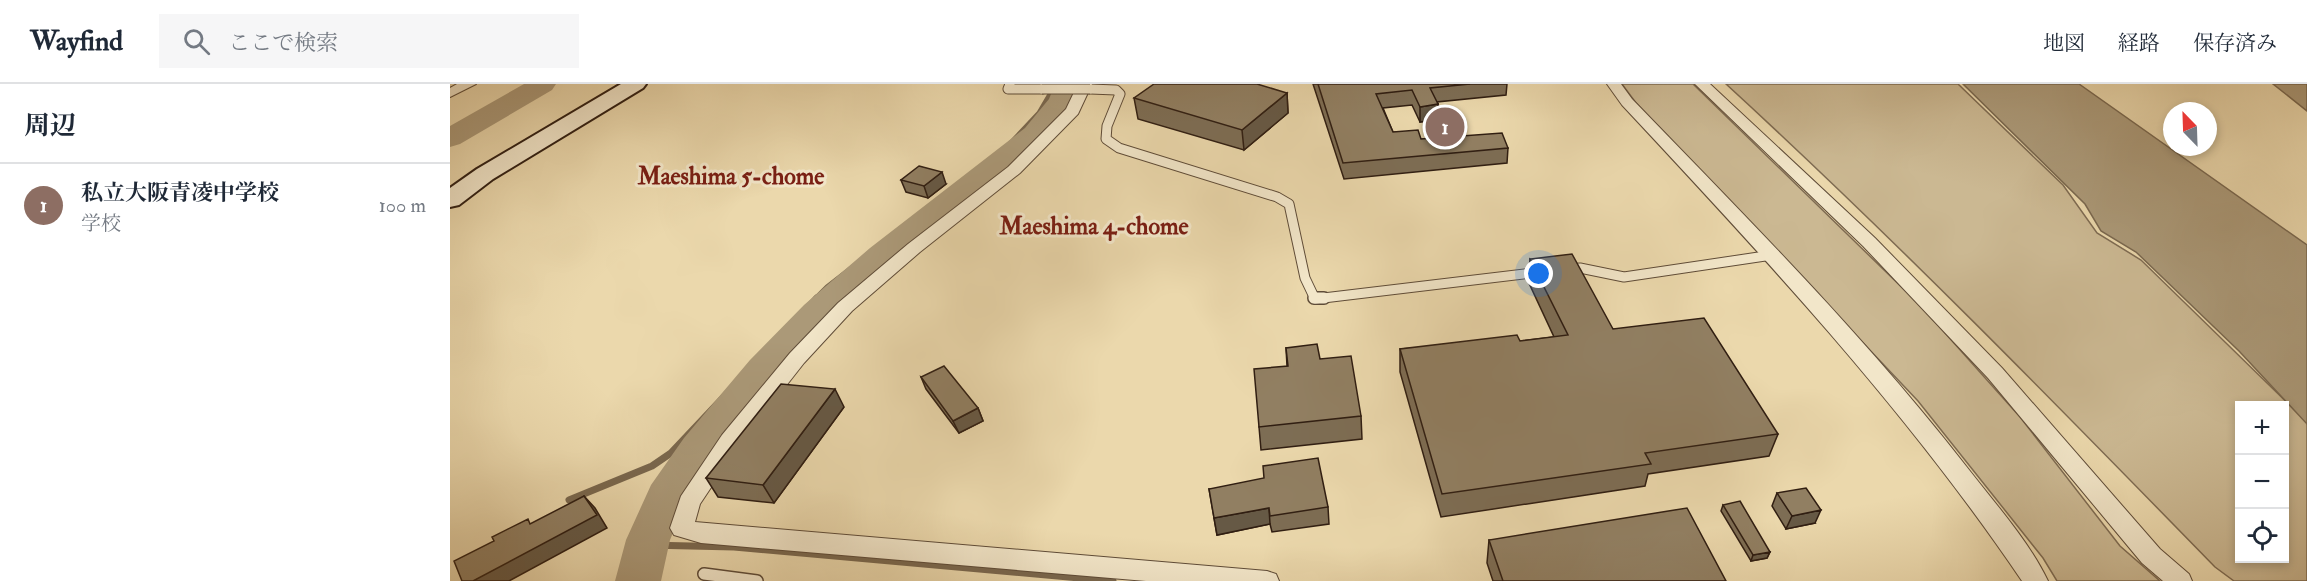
<!DOCTYPE html>
<html lang="ja">
<meta charset="utf-8">
<style>
:root{--surface:#fff;--page:#f6f6f7;--text:#1f2937;--muted:#747a83;--line:#e0e1e3;--accent:#db2777}
body{margin:0;font-family:"IM FELL Double Pica","Noto Serif JP",serif;background:var(--page);color:var(--text)}
.controls{position:absolute;right:18px;bottom:18px;display:grid;overflow:hidden;border-radius:0px;box-shadow:0 3px 9px #0003}
.controls button{width:54px;height:54px;display:grid;place-items:center;padding:0;border:0;border-bottom:2px solid var(--line);background:var(--surface);color:var(--text);font:30px sans-serif}
.compass{position:absolute;left:1713px;top:18px;width:54px;height:54px;border-radius:50%;background:var(--surface);box-shadow:0 3px 9px #0003;rotate:337deg}
.you{position:absolute;left:1089px;top:190px;width:21px;height:21px;margin:-15px;border:4px solid #fff;border-radius:50%;background:#1a73e8;box-shadow:0 0 0 9px #1a73e833}
.badge{display:grid;place-items:center;width:39px;height:39px;border-radius:50%;background:var(--accent);color:#fff;font-size:20px;font-weight:700}
.pin{position:absolute;translate:-50% -50%;border:3px solid #fff;box-shadow:0 2px 6px #0006}
.list{margin:0;padding:0;list-style:none}
h2{display:flex;justify-content:space-between;align-items:center;height:78px;margin:0;padding:0 24px;font-size:26px}
h2 small{font-size:20px;font-weight:400;color:var(--muted)}
.list li{display:grid;grid-template-columns:39px 1fr auto;gap:18px;align-items:center;box-sizing:border-box;height:84px;padding:0 24px;border-top:2px solid var(--line)}
.list b{display:block;font-size:22px;white-space:nowrap}
.list p{margin:0;font-size:20px;white-space:nowrap;color:var(--muted)}
.list em{font-size:20px;font-style:normal;color:var(--muted)}
.icon{flex:none;width:33px;height:33px;fill:none;stroke:currentColor;stroke-width:2;stroke-linecap:round;stroke-linejoin:round}
.map{position:relative;flex:none;width:1857px;height:497px;overflow:hidden}
header{display:flex;align-items:center;gap:36px;box-sizing:border-box;height:84px;padding:0 30px;background:var(--surface);border-bottom:2px solid var(--line)}
header strong{font-size:28px}
nav{display:flex;gap:33px;margin-inline-start:auto;font-size:21px}
.search{width:420px;height:54px;background:var(--page);display:flex;align-items:center;gap:15px;box-sizing:border-box;padding:0 21px;border-radius:0px;color:var(--muted);font-size:22px}
main{display:flex}
aside{flex:1;background:var(--surface)}
.map>svg:first-child{display:block}
</style>
<header>
<strong>Wayfind</strong>
<div class="search"><svg class="icon" aria-label="search" viewBox="0 0 24 24"><circle cx="10" cy="10" r="6"/><path d="M15 15l6 6"/></svg>ここで検索</div>
<nav><a>地図</a><a>経路</a><a>保存済み</a></nav>
</header>
<main>
<aside>
<h2>周辺<small></small></h2>
<ul class="list">
<li><span class="badge" style="background:#8d6e63">1</span><div><b>私立大阪青凌中学校</b><p>学校</p></div><em>100 m</em></li>
</ul>
</aside>
<div class="map">
<svg width="1857" height="497" viewBox="0 0 1857 497">
<rect width="100%" height="100%" fill="#ebd8ac"/>
<filter id="stains"><feTurbulence type="fractalNoise" baseFrequency=".00333" numOctaves="4"/><feColorMatrix values="0 0 0 0 .2 0 0 0 0 .09 0 0 0 0 .02 0 0 0 .5 -.17"/></filter>
<radialGradient id="worn" r=".72"><stop offset=".6" stop-color="#630" stop-opacity="0"/><stop offset="1" stop-color="#630" stop-opacity=".3"/></radialGradient>
<path fill="#cbb892" stroke="#7e6b52" stroke-width="1.5" fill-rule="evenodd" d="M1172,0H1243L1470,221L1570,333L1670,462L1710,497H1607L1593,474L1468,317L1186,19Z
M1276,0H1508L1613,101L1647,149L1691,176L1857,338V497H1784L1765,483C1605,319 1445,155 1276,0ZM1790,322H1834V474H1790Z"/>
<path fill="#ab9978" stroke="#7a684f" stroke-width="1.5" d="M1513,0H1629L1857,161V340L1789,267L1686,168L1651,147L1635,120Z
M1823,0H1857V27Z"/>
<g fill="none" stroke-linecap="round" stroke-linejoin="round">
<path stroke="#7a684f" stroke-width="5" d="M365,215L377,203L557,63L589,29L606,0"/>
<path stroke="#7a684f" stroke-width="7" d="M119,416L202,382L221,369L367,214
M197,461L284,463L663,497"/>
<path fill="#ab9978" fill-rule="evenodd" d="M74,0H106L102,6L10,60L0,63V42Z
M605,0H631L626,17L595,56L444,178L378,237L326,294L262,376L235,419L220,456L211,497H165L176,456L201,401L234,354L300,276L354,221L420,164L575,44L599,15Z"/>
<g stroke="#5f4c38" stroke-width="11">
<path id="lane-far1" d="M560,0L558,5H592
M640,5L666,6L670,10L657,42L656,55L669,64L827,113L839,120L855,194L865,215L1090,188
M1115,185L1130,184L1174,193L1322,171"/>
</g>
<g stroke="#5f4c38" stroke-width="14">
<path id="lane" d="M864,214H874
M254,490L307,497"/>
</g>
<g stroke="#5f4c38" stroke-width="2">
<path id="street" d="M7,0H26L0,13V4Z
M628,0H642L628,30L570,89L470,168L402,227L354,279L288,363L250,420L245,438L817,487L826,490L829,497H696L251,459L224,451L220,444L231,412L272,351L340,269L388,219L458,160L558,83L616,25Z
M1157,0H1171L1182,15C1297,134 1415,252 1516,382C1543,417 1579,457 1598,497H1572C1455,324 1314,173 1172,21Z
M1245,0H1260L1425,154L1552,284L1710,465L1739,490L1742,497H1713L1692,479L1538,294L1413,162Z"/>
</g>
<g stroke="#301e12" stroke-width="4">
<path id="secondary" d="M171,0H196L193,4L43,95L9,121L0,123V104L27,85Z"/>
</g>
<use href="#lane-far1" stroke="#f2e6c9" stroke-width="9"/>
<use href="#lane" stroke="#f2e6c9" stroke-width="11"/>
<use href="#street" fill="#f2e6c9" fill-rule="evenodd"/>
<use href="#secondary" fill="#f2e6c9" fill-rule="evenodd"/>
<g stroke="#5f4c38" stroke-width="11" stroke-linecap="butt">
<path id="lane-bridge" d="M592,5H640"/>
</g>
<use href="#lane-bridge" stroke="#f2e6c9" stroke-width="9"/>
</g>
<path fill="#7d6d54" stroke="#301e12" stroke-width="1.5" d="M863,0H1057L1056,11L987,18L988,20V35L970,38L962,21L933,24L943,48L971,55L1058,64L1057,79L894,95Z
M837,9L838,29L794,66L688,35L684,14Z
M451,96L496,100L478,114L456,108Z
M1080,175L1163,245L1328,350L1319,372L1198,390L1195,402L991,433L950,288V265L1070,257L1104,253L1078,197Z
M836,264L870,275L911,332L912,355L811,366L809,343L837,282Z
M471,293L528,324L533,337L509,349L476,305Z
M394,323L324,419L268,413L256,394Z
M759,405L878,423L879,440L822,448L820,440L767,451Z
M1327,409L1365,439L1336,445L1322,422Z
M1273,421L1320,468L1317,474L1301,477L1271,427Z
M1039,456L1276,497H1043L1037,479Z"/>
<path fill="#665945" stroke="#301e12" stroke-width="1.5" d="M837,9L838,29L794,66L792,46Z
M988,20V35L970,38V23Z
M492,88L496,100L478,114L474,102Z
M385,305L394,323L324,419L313,401Z
M528,324L533,337L509,349L503,337Z
M134,412L145,424L157,444L59,497H23Z
M819,424L820,440L767,451L764,434Z
M1371,426L1365,439L1336,445L1342,432Z
M1320,468L1317,474L1301,477L1303,471Z"/>
<path fill="#917f62" stroke="#301e12" stroke-width="1.5" d="M704,0H807L837,9L792,46L684,14Z
M868,0H1020L980,4L988,20L970,23L962,6L926,10L943,48L968,46L971,55L1052,49L1058,64L893,79Z
M469,82L492,88L474,102L451,96Z
M1122,170L1163,245L1254,234L1328,350L1195,369L1201,380L992,410L950,265L1067,251L1070,257L1118,251L1080,175Z
M867,260L870,275L901,272L911,332L809,343L804,285L838,282L836,264Z
M494,282L528,324L503,337L471,293Z
M331,300L385,305L313,401L256,394Z
M868,374L878,423L820,432L819,424L764,434L759,405L814,394L813,382Z
M1356,404L1371,426L1342,432L1327,409Z
M134,412L147,431L23,497H12L4,477L44,457L42,453L78,435L80,440Z
M1290,417L1320,468L1303,471L1273,421Z
M1237,424L1276,497H1053L1039,456Z"/>
<g text-anchor="middle" dominant-baseline="central" stroke-width="6" stroke-linejoin="round" paint-order="stroke">
<g font-size="24" font-weight="bold" fill="#7a1f14" stroke="#f2e6c9">
<text x="281" y="92">Maeshima 5-chome</text>
<text x="644" y="142">Maeshima 4-chome</text>
</g>
</g>
<rect width="100%" height="100%" filter="url(#stains)"/>
<rect width="100%" height="100%" fill="url(#worn)"/>
</svg>
<div class="controls">
<button>+</button>
<button>−</button>
<button><svg class="icon" aria-label="locate" viewBox="0 0 24 24"><circle cx="12" cy="12" r="6"/><path d="M12 2v4M12 18v4M2 12h4M18 12h4"/></svg></button>
</div>
<svg class="compass" viewBox="-18 -18 36 36"><path d="M0-13l5 13h-10z" fill="#e53935"/><path d="M0 13l5-13h-10z" fill="#747a83"/></svg>
<div class="you"></div>
<div class="pin badge" style="left:995px;top:43px;background:#8d6e63">1</div>
</div>
</main>
